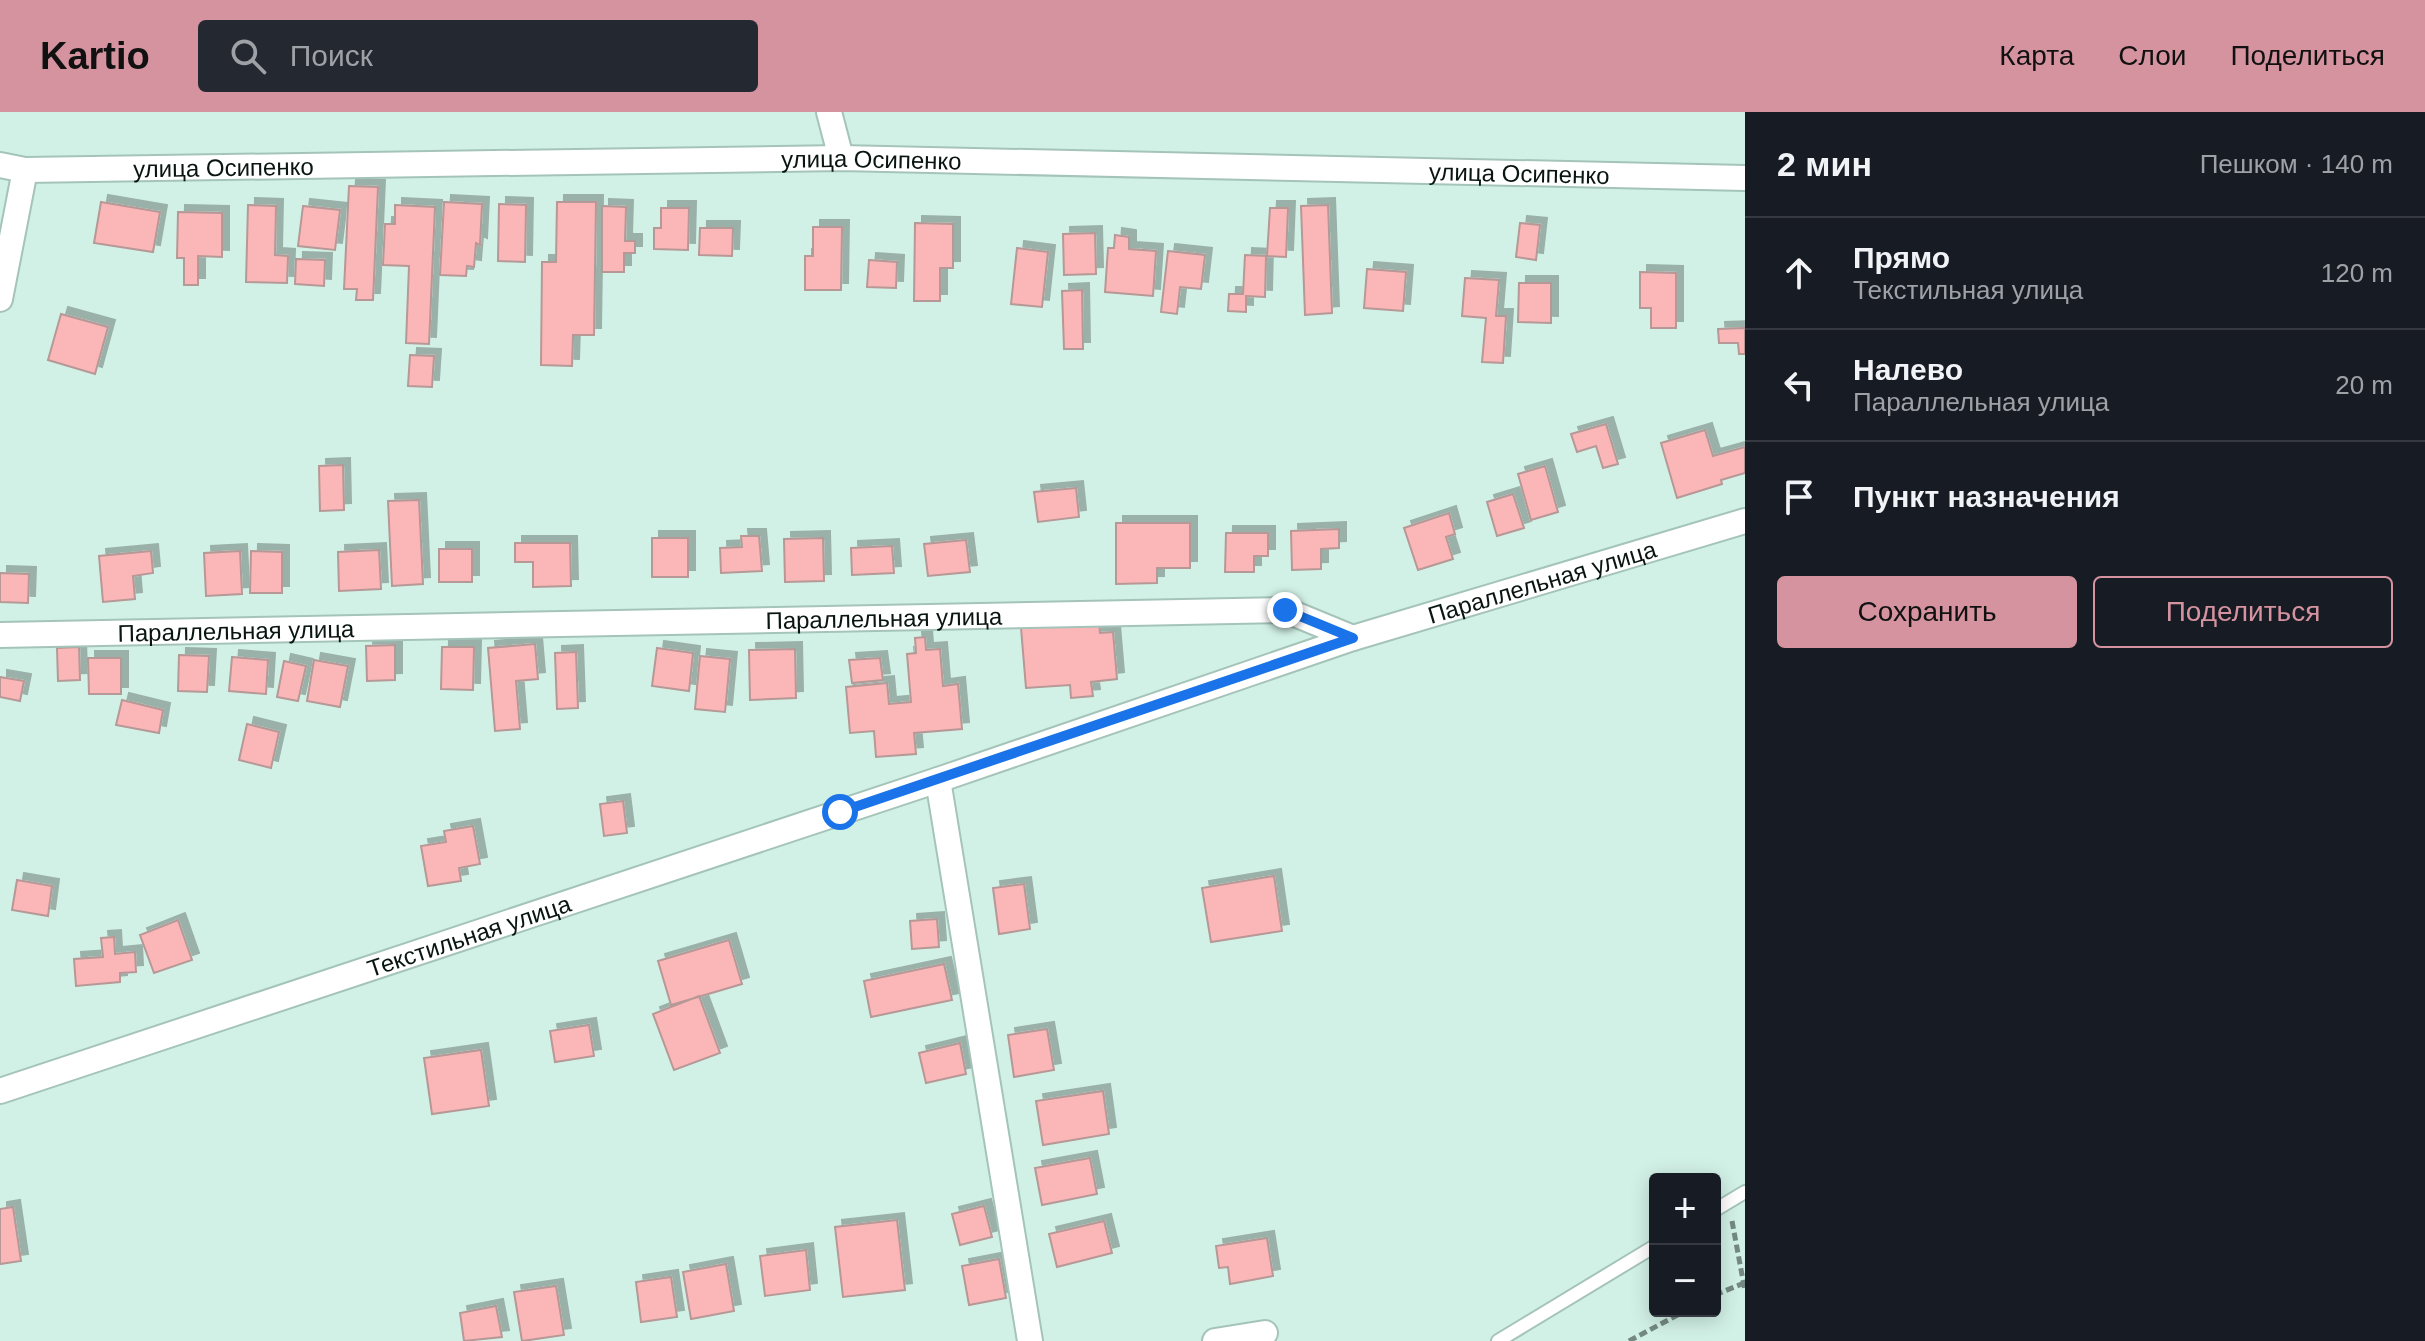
<!DOCTYPE html>
<html lang="ru">
<meta charset="utf-8">
<style>
:root{--surface:#171b24;--page:#242831;--text:#f1f3f6;--muted:#9ea1a6;--line:#363941;--accent:#d4939f}
body{margin:0;font-family:Helvetica,sans-serif;background:var(--page);color:var(--text)}
.controls{position:absolute;right:24px;bottom:24px;display:grid;overflow:hidden;border-radius:8px;box-shadow:0 4px 20px #0003}
.controls button{width:72px;height:72px;display:grid;place-items:center;padding:0;border:0;border-bottom:2px solid var(--line);background:var(--surface);color:var(--text);font:40px sans-serif}
.stop{position:absolute;width:24px;height:24px;margin:-18px;border:6px solid #1a73e8;border-radius:50%;background:#fff}
.stop.end{background:#1a73e8;border-color:#fff;box-shadow:0 2px 8px #0008}
.list{margin:0;padding:0;list-style:none}
h2{display:flex;justify-content:space-between;align-items:center;height:104px;margin:0;padding:0 32px;font-size:34px}
h2 small{font-size:26px;font-weight:400;color:var(--muted)}
.list li{display:grid;grid-template-columns:52px 1fr auto;gap:24px;align-items:center;box-sizing:border-box;height:112px;padding:0 32px;border-top:2px solid var(--line)}
.list b{display:block;font-size:30px;white-space:nowrap}
.list p{margin:0;font-size:26px;white-space:nowrap;color:var(--muted)}
.list em{font-size:26px;font-style:normal;color:var(--muted)}
.actions{display:flex;gap:16px;padding:24px 32px}
.actions a{flex:1;padding:18px 0;border:2px solid var(--accent);border-radius:8px;text-align:center;font-size:28px;color:var(--accent)}
.actions .main{background:var(--accent);color:#111}
.icon{flex:none;width:44px;height:44px;fill:none;stroke:currentColor;stroke-width:2;stroke-linecap:round;stroke-linejoin:round}
.map{position:relative;flex:none;width:1745px;height:1229px;overflow:hidden}
header{display:flex;align-items:center;gap:48px;box-sizing:border-box;height:112px;padding:0 40px;background:var(--accent);color:#111}
header strong{font-size:38px}
nav{display:flex;gap:44px;margin-inline-start:auto;font-size:28px}
.search{width:560px;height:72px;background:var(--page);display:flex;align-items:center;gap:20px;box-sizing:border-box;padding:0 28px;border-radius:8px;color:var(--muted);font-size:30px}
main{display:flex}
aside{flex:1;background:var(--surface)}
.map>svg:first-child{display:block}
</style>
<header>
<strong>Kartio</strong>
<div class="search"><svg class="icon" aria-label="search" viewBox="0 0 24 24"><circle cx="10" cy="10" r="6"/><path d="M15 15l6 6"/></svg>Поиск</div>
<nav><a>Карта</a><a>Слои</a><a>Поделиться</a></nav>
</header>
<main>
<div class="map">
<svg width="1745" height="1229" viewBox="0 0 1745 1229">
<defs>
<filter id="shadow"><feDropShadow dx="7" dy="-7" stdDeviation="0" flood-color="#0004"/></filter>
</defs>
<rect width="100%" height="100%" fill="#d2f1e6"/>
<path fill="#fbb7b7" stroke="#b69897" stroke-width="2" filter="url(#shadow)" d="M349,74L378,75L373,188H356L357,177H344Z
M101,90L160,100L153,140L94,131Z
M444,90L482,92L480,133L476,131L474,155L467,154L466,164L440,163Z
M557,90H596L594,223H573L572,254L541,253L542,150H556Z
M499,92L526,93L525,150L498,149Z
M248,93L276,94L275,143L288,144L287,171L246,170Z
M395,93L435,95L429,232L406,231L409,154L383,153L385,112H395Z
M1328,93L1332,201L1305,203L1301,94Z
M303,94L340,98L335,138L298,134Z
M602,94L626,95L625,129H635V141H624V160H602Z
M661,96H689L688,138L654,137V116H661Z
M1270,96H1288L1286,145L1266,144L1265,185L1246,184V200L1228,199L1229,182H1243L1245,143L1267,144Z
M178,100L222,101V145L198,144V173H184V146H177Z
M915,111L953,112V156H940V189H914Z
M1520,111L1540,113L1536,148L1516,145Z
M813,115H842L841,178H805V144H813Z
M700,116H733L732,144L699,143Z
M1095,121L1096,162L1064,163L1063,122Z
M1115,123L1129,125V137L1156,139L1153,184L1105,180L1108,136H1114Z
M1017,136L1048,140L1042,195L1011,192Z
M1168,139L1205,143L1201,177L1180,175L1177,202L1161,200Z
M296,147L325,148L324,174L295,172Z
M869,148L897,150L896,176L867,175Z
M1367,157L1406,160L1403,199L1364,196Z
M1640,160L1676,161V216H1651V196H1640Z
M1465,166L1499,168L1496,204H1506L1503,251L1482,250L1486,206L1462,204Z
M1519,171H1551V211L1518,210Z
M1082,178L1083,237H1064L1062,179Z
M61,202L108,215L95,262L48,248Z
M1745,216V242H1739L1738,231H1719L1718,217Z
M410,243L434,244L432,275L408,274Z
M1606,312L1618,352L1603,356L1596,334L1577,340L1571,322Z
M1705,318L1713,344L1745,335V361L1721,368L1722,372L1677,386L1661,331Z
M343,353L344,398L320,399L319,354Z
M1545,354L1558,400L1531,408L1518,362Z
M1076,376L1079,405L1038,410L1034,380Z
M1513,382L1524,416L1497,424L1487,390Z
M419,388L423,472L392,474L388,389Z
M1449,401L1455,422L1446,425L1453,447L1418,458L1404,416Z
M1116,411H1190V456H1157V471L1116,472Z
M1339,417V436L1321,437V457L1292,458L1291,419Z
M1226,421H1268V444H1254V460H1225Z
M741,424H759L762,459L721,461L720,436L742,435Z
M652,426H688V465H652Z
M823,426L824,469L785,470L784,427Z
M966,428L970,460L928,464L924,432Z
M515,431H570L571,474L533,475V450H515Z
M892,434L894,461L852,463L851,436Z
M439,437H472V470H439Z
M379,438L381,477L339,479L338,440Z
M151,439L153,461L133,464L135,487L103,490L99,444Z
M240,439L242,482L206,484L204,441Z
M251,439L282,440V481H250Z
M0,461L29,462L28,491L0,490Z
M1099,510L1100,521L1113,520L1117,567L1091,570L1093,584L1071,586L1070,573L1026,576L1021,516Z
M925,525L926,538L940,537L943,574L958,572L962,617L914,621L916,642L876,645L874,619L850,621L846,575L887,571L889,592L911,590L907,542L916,541L915,526Z
M535,532L538,567L516,569L520,617L495,619L488,536Z
M395,533V568L367,569L366,534Z
M79,535L80,568L58,569L57,536Z
M442,535H474L473,578L441,577Z
M657,536L693,541L689,579L652,574Z
M795,537L796,586L750,588L749,538Z
M576,540L578,596L557,597L555,541Z
M179,543L209,544L207,580L178,579Z
M700,544L730,547L725,600L695,597Z
M232,545L268,548L266,582L229,579Z
M88,546H121V582H89Z
M880,546L883,568L852,571L849,548Z
M314,548L348,554L340,595L307,589Z
M284,549L306,554L298,589L277,585Z
M0,565L24,569L20,589L0,585Z
M122,588L163,598L159,621L116,613Z
M247,612L279,620L271,656L239,648Z
M623,689L627,721L604,724L600,692Z
M473,714L480,752L459,756L461,769L428,774L421,734L446,730L444,719Z
M1274,764L1282,819L1211,830L1202,776Z
M17,768L52,774L48,804L12,798Z
M1024,772L1030,817L999,822L993,776Z
M937,807L939,835L912,837L910,809Z
M178,808L192,848L154,861L140,823Z
M114,825L115,842L135,840L136,860L120,861V870L76,874L74,847L103,845L101,826Z
M729,828L742,872L671,893L658,849Z
M944,852L952,888L871,905L864,869Z
M699,884L720,941L674,958L653,902Z
M589,913L594,944L555,950L550,919Z
M1047,917L1054,958L1014,965L1008,923Z
M960,931L966,962L926,971L919,941Z
M481,938L489,994L432,1002L424,946Z
M1103,979L1109,1022L1043,1033L1036,989Z
M1090,1046L1097,1082L1042,1093L1035,1056Z
M984,1094L992,1125L960,1133L952,1102Z
M13,1095L21,1149L0,1152V1097Z
M897,1108L905,1178L843,1185L835,1115Z
M1104,1109L1112,1141L1057,1155L1049,1122Z
M1267,1126L1273,1164L1230,1172L1228,1155L1219,1156L1216,1134Z
M806,1138L810,1178L765,1184L760,1144Z
M999,1147L1006,1186L969,1193L962,1154Z
M726,1152L734,1199L691,1207L683,1160Z
M671,1165L677,1205L641,1210L636,1170Z
M556,1174L564,1223L522,1229L514,1180Z
M496,1194L502,1225L464,1229L460,1201Z"/>
<g fill="none" stroke-linecap="round" stroke-linejoin="round">
<g stroke="#a5c4b9" stroke-width="16">
<path id="lane" d="M1715,1098L1745,1080
M1498,1229L1655,1134"/>
</g>
<g stroke="#a5c4b9" stroke-width="28">
<g id="street">
<path d="M829,0L841,46"/>
<path id="s1" d="M0,53L25,58L841,46L1745,66"/>
<path d="M0,187L25,58"/>
<path id="s2" d="M0,523L1285,498L1353,526"/>
<path d="M938,668L1030,1229"/>
<path id="s3" d="M0,979L938,668L1353,526L1745,409"/>
<path d="M1215,1229L1265,1221"/>
</g>
</g>
<path stroke="#738982" stroke-width="5" stroke-dasharray="8 4" stroke-linecap="butt" d="M1732,1109L1745,1179
M1715,1183L1744,1171
M1629,1229L1685,1199"/>
<use href="#lane" stroke="#fff" stroke-width="12"/>
<use href="#street" stroke="#fff" stroke-width="24"/>
</g>
<g fill="none" stroke-linecap="round" stroke-linejoin="round">
<path stroke="#1a73e8" stroke-width="10" d="M840,700L1353,526L1285,498"/>
</g>
<g text-anchor="middle" dominant-baseline="central" stroke-width="6" stroke-linejoin="round" paint-order="stroke">
<g font-size="24" fill="#091511" stroke="#dffef3">
<text stroke="none"><textPath href="#s1" startOffset="872">улица Осипенко</textPath></text>
<text stroke="none"><textPath href="#s1" startOffset="224">улица Осипенко</textPath></text>
<text stroke="none"><textPath href="#s1" startOffset="1520">улица Осипенко</textPath></text>
<text stroke="none"><textPath href="#s3" startOffset="1624">Параллельная улица</textPath></text>
<text stroke="none"><textPath href="#s2" startOffset="884">Параллельная улица</textPath></text>
<text stroke="none"><textPath href="#s2" startOffset="236">Параллельная улица</textPath></text>
<text stroke="none"><textPath href="#s3" startOffset="494">Текстильная улица</textPath></text>
</g>
</g>
</svg>
<div class="controls">
<button>+</button>
<button>−</button>
</div>
<div class="stop" style="left:840px;top:700px"></div>
<div class="stop end" style="left:1285px;top:498px"></div>
</div>
<aside>
<h2>2 мин<small>Пешком · 140 m</small></h2>
<ul class="list">
<li><svg class="icon" aria-label="ahead" viewBox="0 0 24 24"><path d="M12 20V5M6 11l6-6 6 6"/></svg><div><b>Прямо</b><p>Текстильная улица</p></div><em>120 m</em></li>
<li><svg class="icon" aria-label="left" viewBox="0 0 24 24"><path d="M17 20v-9H6M10 6l-5 5 5 5"/></svg><div><b>Налево</b><p>Параллельная улица</p></div><em>20 m</em></li>
<li><svg class="icon" aria-label="arrive" viewBox="0 0 24 24"><path d="M6 21V4h12l-3 4 3 4H6"/></svg><div><b>Пункт назначения</b></div></li>
</ul>
<div class="actions"><a class="main">Сохранить</a><a>Поделиться</a></div>
</aside>
</main>
